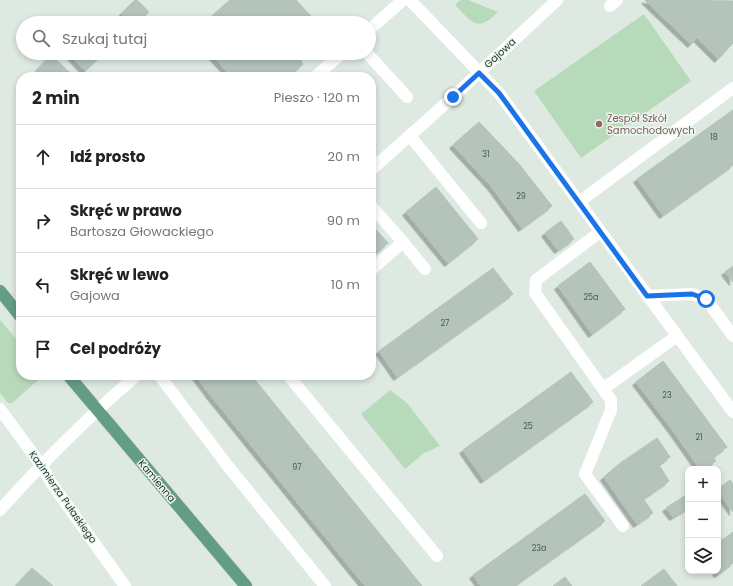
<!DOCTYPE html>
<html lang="pl">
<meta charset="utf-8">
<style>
:root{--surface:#fff;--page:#f2f2f2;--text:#222;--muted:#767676;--line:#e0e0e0}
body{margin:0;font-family:Poppins,sans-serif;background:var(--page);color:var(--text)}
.controls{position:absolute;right:12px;bottom:12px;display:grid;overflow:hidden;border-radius:8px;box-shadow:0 2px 6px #0003}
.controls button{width:36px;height:36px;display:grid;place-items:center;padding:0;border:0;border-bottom:1px solid var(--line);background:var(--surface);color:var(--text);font:20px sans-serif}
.stop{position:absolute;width:12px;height:12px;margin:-9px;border:3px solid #1a73e8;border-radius:50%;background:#fff}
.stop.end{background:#1a73e8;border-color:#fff;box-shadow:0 1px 4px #0008}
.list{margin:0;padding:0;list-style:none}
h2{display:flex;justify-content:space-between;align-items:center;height:52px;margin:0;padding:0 16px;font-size:17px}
h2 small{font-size:13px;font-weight:400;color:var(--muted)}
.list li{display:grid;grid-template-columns:26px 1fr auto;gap:12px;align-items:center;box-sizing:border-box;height:64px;padding:0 16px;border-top:1px solid var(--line)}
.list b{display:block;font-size:15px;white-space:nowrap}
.list p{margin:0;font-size:13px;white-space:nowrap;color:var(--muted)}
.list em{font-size:13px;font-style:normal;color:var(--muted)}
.icon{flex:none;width:22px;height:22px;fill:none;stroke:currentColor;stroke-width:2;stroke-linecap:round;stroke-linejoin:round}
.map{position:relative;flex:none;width:733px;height:586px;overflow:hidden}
.search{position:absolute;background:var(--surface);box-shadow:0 2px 6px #0003;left:16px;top:16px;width:360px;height:44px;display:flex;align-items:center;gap:10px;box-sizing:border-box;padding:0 14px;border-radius:22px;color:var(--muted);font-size:15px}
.panel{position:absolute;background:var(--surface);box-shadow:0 2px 6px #0003;left:16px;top:72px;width:360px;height:308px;border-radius:16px}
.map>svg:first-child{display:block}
</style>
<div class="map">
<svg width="733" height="586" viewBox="0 0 733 586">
<defs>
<filter id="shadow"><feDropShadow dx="-3.5" dy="3.5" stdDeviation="0" flood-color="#0004"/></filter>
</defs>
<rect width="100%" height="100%" fill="#dee9e2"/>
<path fill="#b7dbba" d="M460,0H468L498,12C477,33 473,23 455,5Z
M644,14L691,81L581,158L534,91Z
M0,320L21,345V375H44L12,403H8L0,393Z
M390,390L407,403L440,446L424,453L405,469L361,414Z"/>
<path fill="#b4c4bb" stroke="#b1c3b8" filter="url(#shadow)" d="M135,0H137L149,12L137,23H131L121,14Z
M230,0H296L317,23H204Z
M645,0L733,1V43L718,59L697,38L691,44Z
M68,53H104L85,71Z
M210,53H308L300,60L303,64L289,77H285L283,74L280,77H232Z
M51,55L69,72L64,77H41L35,72Z
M733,110V165L663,215L637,179Z
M479,122L519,164L491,186L453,145Z
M519,164L552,206L522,228L491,186Z
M436,187L448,202L433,214L463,251L448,263L406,212Z
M448,202L478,239L463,251L433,214Z
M561,221L574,239L558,250L545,233Z
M371,224L388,243L371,258Z
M590,262L625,309L592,334L558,286Z
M733,266V282L725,272Z
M493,268L513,294L397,377L379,351Z
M663,361L698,408L671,428L636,382Z
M571,372L593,402L484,480L463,450Z
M198,375H251L422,586H365L211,396L196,376Z
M698,408L727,447L713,457L716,461L705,469H700L671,428Z
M657,438L670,457L651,470L646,463L627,476L619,464Z
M646,463L651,470L659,465L669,481L643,499L627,476Z
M619,464L653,513L637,524L604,477Z
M730,480L733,484V512L718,491V489Z
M585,494L605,521L514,586H481L473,575Z
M686,495L688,498V508L673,517L666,508Z
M733,532V563L718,574L716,571H718V535L722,540Z
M32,568L53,586H16Z
M664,569L677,586H641Z
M565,577L572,586H553Z"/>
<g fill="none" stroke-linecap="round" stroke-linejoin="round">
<g stroke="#bcc4c0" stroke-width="13">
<path id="primary" d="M0,291L21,317
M68,375L246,586"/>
</g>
<path stroke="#fff" stroke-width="12" d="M610,6L617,0
M369,30L403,0
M367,53L407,97
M315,77L342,53
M410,136L481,223
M579,202L733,88
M371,206L403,242L371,270
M600,232L536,280L535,293L611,400V410L585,474L623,526
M403,242L425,269
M647,296L692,294L706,299L733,336
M159,375L227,465L325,586
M288,375L437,556
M603,389L677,336"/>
<path stroke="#fff" stroke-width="12" d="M410,0L499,93L733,412
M371,170L453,97L557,0
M0,409L41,465L52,484L125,586
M0,510C43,462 88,417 137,375"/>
<use href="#primary" stroke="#639e84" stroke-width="12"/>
</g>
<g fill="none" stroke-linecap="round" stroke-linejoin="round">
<path stroke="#1a73e8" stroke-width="5" d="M453,97L479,73L499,93L647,296L692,294L706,299"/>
</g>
<circle fill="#8d6e63" stroke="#eef6f1" stroke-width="1.5" cx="599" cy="124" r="4"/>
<g text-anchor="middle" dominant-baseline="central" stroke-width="3" stroke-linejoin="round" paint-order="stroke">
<g font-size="8" fill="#455c50">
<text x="714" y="137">18</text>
<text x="486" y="154">31</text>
<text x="521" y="196">29</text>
<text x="591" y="297">25a</text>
<text x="445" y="323">27</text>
<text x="667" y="395">23</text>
<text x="528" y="426">25</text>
<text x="699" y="437">21</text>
<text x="297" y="467">97</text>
<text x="539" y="548">23a</text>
</g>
<g font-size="10" fill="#20392d" stroke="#eef6f1">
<text transform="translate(500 53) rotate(-43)">Gajowa</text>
<text transform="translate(157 481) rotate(50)">Kamienna</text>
<text transform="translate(63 497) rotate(55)">Kazimierza Pułaskiego</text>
</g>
<g font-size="10" fill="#785e54" stroke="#eef6f1" text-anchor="start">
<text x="607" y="118">Zespół Szkół<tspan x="607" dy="12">Samochodowych</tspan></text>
</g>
</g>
</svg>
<div class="controls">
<button>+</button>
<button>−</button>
<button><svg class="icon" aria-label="layers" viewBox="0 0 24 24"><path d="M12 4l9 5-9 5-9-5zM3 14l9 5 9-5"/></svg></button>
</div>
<div class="stop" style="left:706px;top:299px"></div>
<div class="stop end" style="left:453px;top:97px"></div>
<div class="search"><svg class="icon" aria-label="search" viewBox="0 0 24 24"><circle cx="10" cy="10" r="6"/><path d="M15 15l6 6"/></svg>Szukaj tutaj</div>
<section class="panel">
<h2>2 min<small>Pieszo · 120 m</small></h2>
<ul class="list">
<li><svg class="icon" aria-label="ahead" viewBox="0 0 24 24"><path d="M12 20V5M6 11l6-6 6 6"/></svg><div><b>Idź prosto</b></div><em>20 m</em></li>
<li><svg class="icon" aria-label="right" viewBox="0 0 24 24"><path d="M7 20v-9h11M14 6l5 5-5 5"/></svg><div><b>Skręć w prawo</b><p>Bartosza Głowackiego</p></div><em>90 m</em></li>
<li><svg class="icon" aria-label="left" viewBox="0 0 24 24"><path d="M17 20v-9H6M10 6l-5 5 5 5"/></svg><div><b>Skręć w lewo</b><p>Gajowa</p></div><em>10 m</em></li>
<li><svg class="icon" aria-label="arrive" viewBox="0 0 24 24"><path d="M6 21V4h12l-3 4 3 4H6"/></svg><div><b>Cel podróży</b></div></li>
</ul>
</section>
</div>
